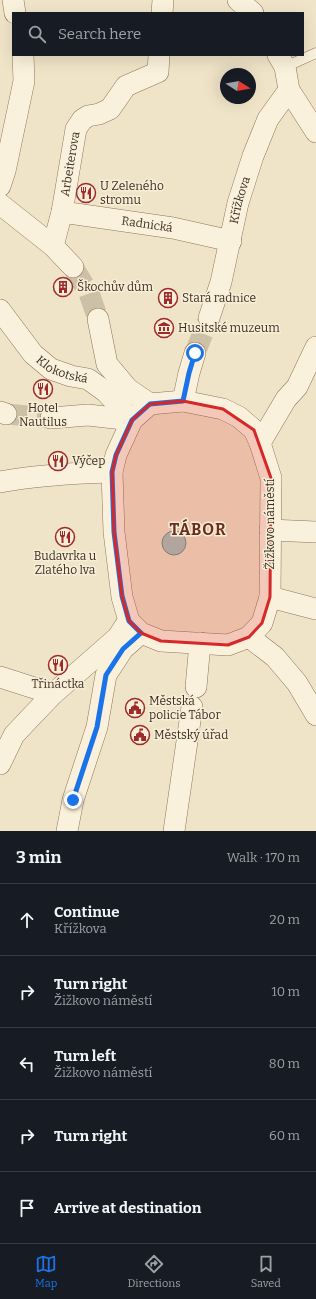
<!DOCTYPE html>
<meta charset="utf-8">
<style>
:root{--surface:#171b24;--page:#242831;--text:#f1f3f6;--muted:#9ea1a6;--line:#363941;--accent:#1a73e8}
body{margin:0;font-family:Bitter,serif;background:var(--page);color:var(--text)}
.compass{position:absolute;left:220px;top:68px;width:36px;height:36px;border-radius:50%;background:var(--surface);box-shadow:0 4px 16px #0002;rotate:101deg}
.stop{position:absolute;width:12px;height:12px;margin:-9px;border:3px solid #1a73e8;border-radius:50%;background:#fff}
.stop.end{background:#1a73e8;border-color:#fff;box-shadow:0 1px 4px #0008}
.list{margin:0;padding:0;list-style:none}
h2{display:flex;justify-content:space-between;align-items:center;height:52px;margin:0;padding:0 16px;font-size:17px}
h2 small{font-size:13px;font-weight:400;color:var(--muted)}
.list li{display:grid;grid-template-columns:26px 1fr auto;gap:12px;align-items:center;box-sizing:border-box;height:72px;padding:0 16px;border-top:1px solid var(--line)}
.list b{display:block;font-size:15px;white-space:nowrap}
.list p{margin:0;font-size:13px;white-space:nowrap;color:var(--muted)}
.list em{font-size:13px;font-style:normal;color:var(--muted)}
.icon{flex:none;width:22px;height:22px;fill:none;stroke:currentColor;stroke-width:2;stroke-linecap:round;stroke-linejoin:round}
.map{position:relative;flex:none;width:316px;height:831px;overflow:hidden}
.search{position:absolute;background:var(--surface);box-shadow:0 4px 16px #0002;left:12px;right:12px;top:12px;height:44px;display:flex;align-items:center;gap:10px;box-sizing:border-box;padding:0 14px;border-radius:0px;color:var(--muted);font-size:15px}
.sheet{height:412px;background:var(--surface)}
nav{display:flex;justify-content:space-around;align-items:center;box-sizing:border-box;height:56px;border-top:1px solid var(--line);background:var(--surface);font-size:11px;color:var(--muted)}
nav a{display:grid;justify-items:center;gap:2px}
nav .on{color:var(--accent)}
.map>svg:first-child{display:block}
</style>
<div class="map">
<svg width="316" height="831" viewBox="0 0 316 831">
<rect width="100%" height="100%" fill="#f0e4c8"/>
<path fill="#a9c4bc" stroke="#6f938a" d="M162 543a12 12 0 1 1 24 0a12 12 0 1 1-24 0Z"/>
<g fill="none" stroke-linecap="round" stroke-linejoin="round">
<path stroke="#ccc0a6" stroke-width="21" stroke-dasharray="21 10" stroke-linecap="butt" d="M73,267L89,293L98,319
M195,353L209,318
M6,414L51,418"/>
<g stroke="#8d765c" stroke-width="11">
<path id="lane" d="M285,67L316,53"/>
</g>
<g stroke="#8d765c" stroke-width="22">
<g id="street">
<path d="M13,0L15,13"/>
<path d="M238,0L253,13"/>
<path d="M162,13L163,0"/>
<path d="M278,55L285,67L289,90L316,132"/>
<path d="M0,186L5,171L24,81L23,55"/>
<path d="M0,204L53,246L73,267"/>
<path id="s1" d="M62,212L173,228L231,241"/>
<path id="s2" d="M53,246L62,212L76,129L82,120L88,116L99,114L110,109L126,86L158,72L159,55"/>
<path id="s3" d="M0,310L33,354L51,369L71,376L88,379L106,392L132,420"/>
<path id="s4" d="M209,318L221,282L238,203L253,156L268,119L289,90"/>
<path d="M98,319L107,364L128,389L150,404"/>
<path d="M183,401L223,409L239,417L254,430L260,443L271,478L270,597L262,623L249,637L228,645L161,641L141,633L129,621L122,597L114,532L112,472L116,455L132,420L150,404Z"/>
<path d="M183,401L189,373L195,353"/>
<path d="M0,412L6,414"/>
<path d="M51,418L88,415L132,420"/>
<path d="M260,443L286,399L297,387L316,347"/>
<path d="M0,482C36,475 75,473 112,472"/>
<path d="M270,530L316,532"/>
<path d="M270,597L316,609"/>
<path d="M249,637L275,657L297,683L316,715"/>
<path d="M0,677L53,694"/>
<path d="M196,687L200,643"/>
<path d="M0,764L14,735L29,719L53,694L118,637L125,626"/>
<path d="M67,831L73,800L97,727L106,675L123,649L141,633"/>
<path d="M174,831L192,707"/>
</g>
</g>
<use href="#lane" stroke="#faf1dc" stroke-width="10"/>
<use href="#street" stroke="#faf1dc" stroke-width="21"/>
</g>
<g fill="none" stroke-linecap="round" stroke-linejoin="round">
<path stroke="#1a73e8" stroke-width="5" d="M73,800L97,727L106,675L123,649L141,633L129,621L122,596L114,532L112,472L116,455L132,420L150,404L183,401L189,373L195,353"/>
</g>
<path fill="#d62828" fill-opacity="0.2" stroke="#d62828" stroke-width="3" stroke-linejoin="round" d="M183,401L223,409L254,430L271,478L270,597L262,623L249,637L228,645L161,641L141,633L129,621L122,597L114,532L112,472L116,455L132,420L150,404Z"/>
<defs>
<g id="restaurant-ring" transform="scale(1)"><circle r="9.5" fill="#f7eed8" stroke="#9e2a2b" stroke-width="1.5"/><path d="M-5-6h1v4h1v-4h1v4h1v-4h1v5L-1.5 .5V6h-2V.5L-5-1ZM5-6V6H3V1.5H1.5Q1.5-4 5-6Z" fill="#9e2a2b"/></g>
<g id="building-ring" transform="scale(1)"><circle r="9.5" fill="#f7eed8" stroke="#9e2a2b" stroke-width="1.5"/><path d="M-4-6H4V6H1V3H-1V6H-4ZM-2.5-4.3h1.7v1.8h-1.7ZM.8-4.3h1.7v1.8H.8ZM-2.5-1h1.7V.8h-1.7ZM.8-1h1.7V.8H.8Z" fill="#9e2a2b"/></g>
<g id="museum-ring" transform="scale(1)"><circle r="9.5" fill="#f7eed8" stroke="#9e2a2b" stroke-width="1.5"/><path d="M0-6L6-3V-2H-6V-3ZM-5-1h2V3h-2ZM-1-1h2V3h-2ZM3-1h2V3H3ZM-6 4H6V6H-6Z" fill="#9e2a2b"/></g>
<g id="civic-ring" transform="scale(1)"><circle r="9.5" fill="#f7eed8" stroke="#9e2a2b" stroke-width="1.5"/><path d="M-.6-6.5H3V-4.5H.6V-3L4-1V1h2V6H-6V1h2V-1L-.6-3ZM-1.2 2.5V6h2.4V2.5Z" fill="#9e2a2b"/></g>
</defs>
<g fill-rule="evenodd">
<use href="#restaurant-ring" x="86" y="193"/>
<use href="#building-ring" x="63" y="287"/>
<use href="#building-ring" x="168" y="298"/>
<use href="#museum-ring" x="164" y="328"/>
<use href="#restaurant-ring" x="43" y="389"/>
<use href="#restaurant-ring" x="58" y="461"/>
<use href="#restaurant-ring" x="65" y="537"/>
<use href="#restaurant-ring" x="58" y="665"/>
<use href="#civic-ring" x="135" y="708"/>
<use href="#civic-ring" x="140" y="735"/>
</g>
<g text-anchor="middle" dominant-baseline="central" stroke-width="3" stroke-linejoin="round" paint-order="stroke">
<g font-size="12" fill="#3d2e20" stroke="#f7eed8">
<text stroke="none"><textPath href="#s2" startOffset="84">Arbeiterova</textPath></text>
<text stroke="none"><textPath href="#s4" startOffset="122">Křížkova</textPath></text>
<text stroke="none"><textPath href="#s1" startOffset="86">Radnická</textPath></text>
<text stroke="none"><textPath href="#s3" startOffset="89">Klokotská</textPath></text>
<text transform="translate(270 524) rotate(-90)">Žižkovo náměstí</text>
</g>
<g font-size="12" fill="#3d2e20" stroke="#f7eed8" text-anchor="start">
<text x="100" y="186">U Zeleného<tspan x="100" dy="14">stromu</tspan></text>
<text x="77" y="287">Škochův dům</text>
<text x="182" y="298">Stará radnice</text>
<text x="178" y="328">Husitské muzeum</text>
<text x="43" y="408" text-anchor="middle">Hotel<tspan x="43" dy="14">Nautilus</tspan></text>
<text x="72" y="461">Výčep</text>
<text x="65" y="556" text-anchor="middle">Budavrka u<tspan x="65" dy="14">Zlatého lva</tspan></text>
<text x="58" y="684" text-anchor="middle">Třináctka</text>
<text x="149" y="701">Městská<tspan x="149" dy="14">policie Tábor</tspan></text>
<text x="154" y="735">Městský úřad</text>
</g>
<g font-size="16" font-weight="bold" letter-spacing="1" fill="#6b2e1e" stroke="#f7eed8">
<text x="198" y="529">TÁBOR</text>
</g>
</g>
</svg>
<svg class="compass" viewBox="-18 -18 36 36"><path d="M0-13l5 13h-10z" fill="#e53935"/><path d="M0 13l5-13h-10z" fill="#9ea1a6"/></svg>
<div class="stop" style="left:195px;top:353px"></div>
<div class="stop end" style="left:73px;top:800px"></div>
<div class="search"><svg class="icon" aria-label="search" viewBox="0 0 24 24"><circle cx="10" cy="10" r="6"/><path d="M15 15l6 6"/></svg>Search here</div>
</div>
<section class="sheet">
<h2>3 min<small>Walk · 170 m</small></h2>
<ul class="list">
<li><svg class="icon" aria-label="ahead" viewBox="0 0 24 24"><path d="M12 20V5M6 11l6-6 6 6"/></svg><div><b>Continue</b><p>Křížkova</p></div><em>20 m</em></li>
<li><svg class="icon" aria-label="right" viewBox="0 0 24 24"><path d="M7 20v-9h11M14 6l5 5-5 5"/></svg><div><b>Turn right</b><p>Žižkovo náměstí</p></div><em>10 m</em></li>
<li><svg class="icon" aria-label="left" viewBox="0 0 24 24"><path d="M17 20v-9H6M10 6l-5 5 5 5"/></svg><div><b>Turn left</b><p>Žižkovo náměstí</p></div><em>80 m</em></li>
<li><svg class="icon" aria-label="right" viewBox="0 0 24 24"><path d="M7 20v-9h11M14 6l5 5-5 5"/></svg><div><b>Turn right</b></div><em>60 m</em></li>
<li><svg class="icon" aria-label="arrive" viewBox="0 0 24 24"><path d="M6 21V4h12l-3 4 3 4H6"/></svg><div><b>Arrive at destination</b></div></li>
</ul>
</section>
<nav>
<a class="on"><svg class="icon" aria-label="map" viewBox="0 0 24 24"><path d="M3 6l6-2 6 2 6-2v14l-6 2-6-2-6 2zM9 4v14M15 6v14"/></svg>Map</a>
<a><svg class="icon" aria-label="directions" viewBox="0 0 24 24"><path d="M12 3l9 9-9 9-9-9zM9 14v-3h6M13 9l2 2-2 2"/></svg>Directions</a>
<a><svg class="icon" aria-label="saved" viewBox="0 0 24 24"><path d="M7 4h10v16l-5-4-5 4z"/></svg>Saved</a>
</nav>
